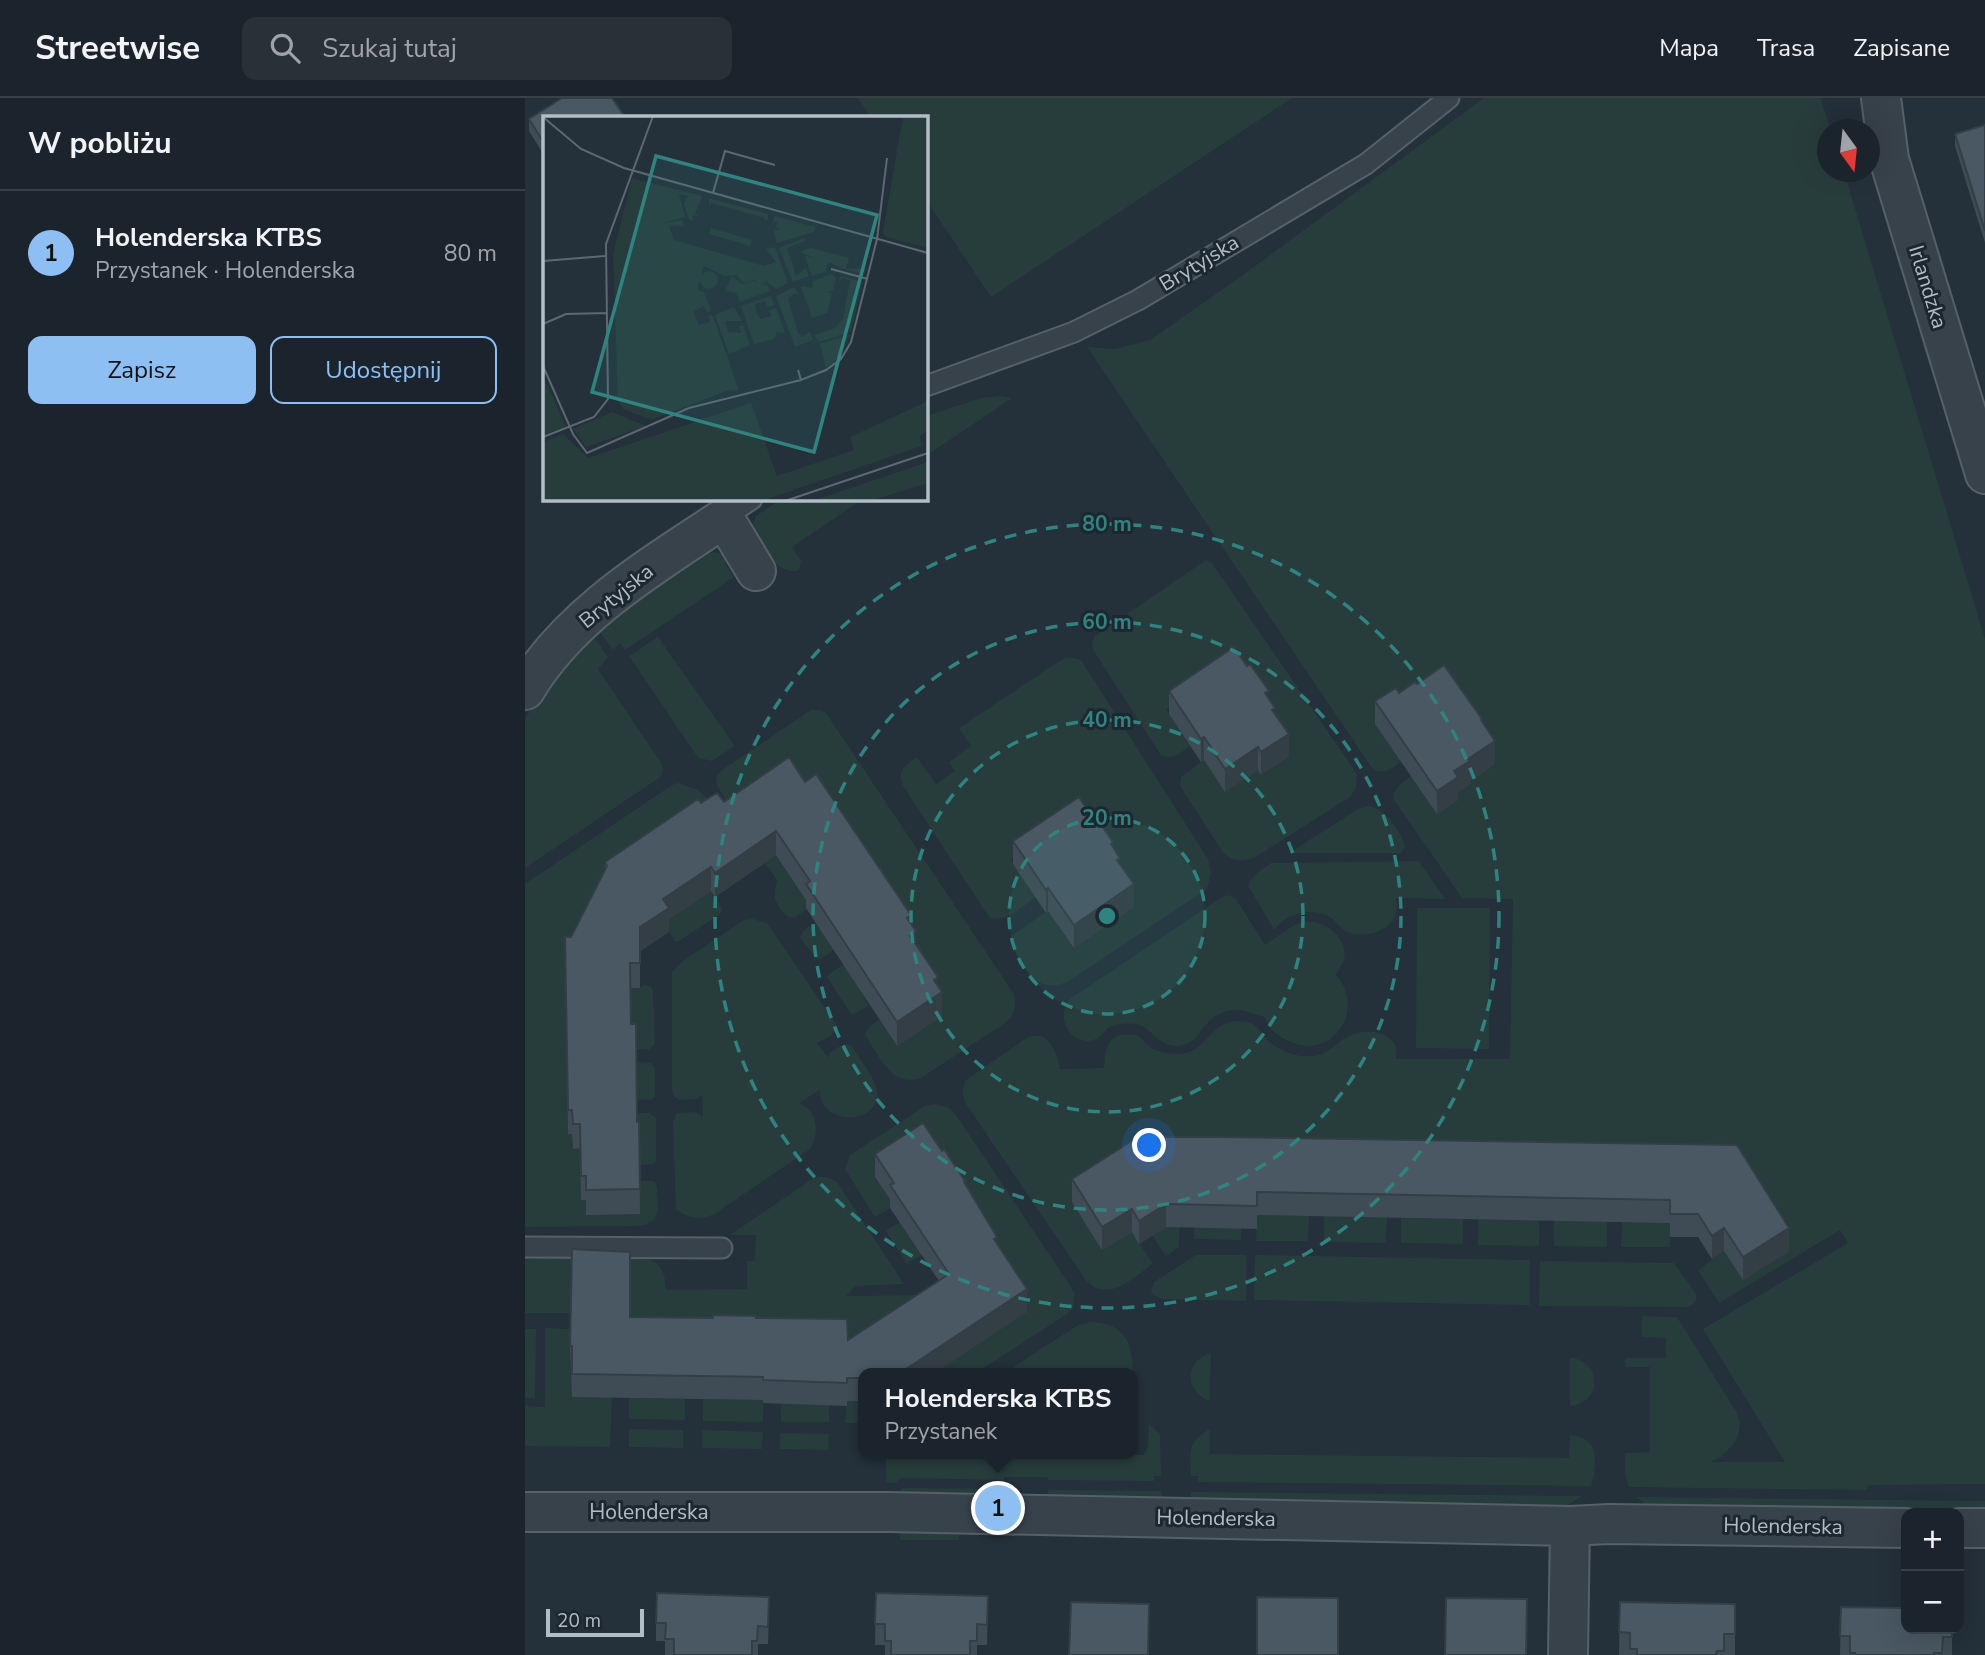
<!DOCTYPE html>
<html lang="pl">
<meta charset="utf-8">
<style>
:root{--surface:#1b242c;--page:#283038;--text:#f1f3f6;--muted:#a0a4a9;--line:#394148;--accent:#8dbff2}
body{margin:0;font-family:"Nunito Sans",sans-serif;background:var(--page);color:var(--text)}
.controls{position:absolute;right:21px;bottom:21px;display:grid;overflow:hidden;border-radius:14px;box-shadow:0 7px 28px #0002}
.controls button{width:63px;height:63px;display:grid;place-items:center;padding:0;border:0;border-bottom:2px solid var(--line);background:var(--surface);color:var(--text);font:35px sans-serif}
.compass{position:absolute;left:1292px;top:21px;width:63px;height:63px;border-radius:50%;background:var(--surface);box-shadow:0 7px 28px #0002;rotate:165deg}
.scale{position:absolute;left:21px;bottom:18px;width:98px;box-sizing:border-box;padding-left:7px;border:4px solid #b3bdc6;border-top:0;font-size:19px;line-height:24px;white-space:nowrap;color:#b3bdc6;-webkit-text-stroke:5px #1d2730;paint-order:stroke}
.you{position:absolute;left:625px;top:1048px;width:24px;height:24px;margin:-18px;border:5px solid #fff;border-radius:50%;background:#1a73e8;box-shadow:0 0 0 10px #1a73e833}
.badge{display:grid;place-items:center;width:46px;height:46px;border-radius:50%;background:var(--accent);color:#111;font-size:23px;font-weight:700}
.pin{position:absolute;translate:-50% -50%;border:4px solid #fff;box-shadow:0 2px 7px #0006}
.popup{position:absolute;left:333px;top:1270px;width:280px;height:91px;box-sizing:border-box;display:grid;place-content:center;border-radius:14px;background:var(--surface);filter:drop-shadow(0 2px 5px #0005);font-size:23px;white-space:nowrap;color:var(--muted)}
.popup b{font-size:26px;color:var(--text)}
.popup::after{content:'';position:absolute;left:50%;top:100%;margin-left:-14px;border:14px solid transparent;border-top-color:var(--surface)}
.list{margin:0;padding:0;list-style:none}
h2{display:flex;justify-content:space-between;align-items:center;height:91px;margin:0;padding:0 28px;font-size:30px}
h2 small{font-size:23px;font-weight:400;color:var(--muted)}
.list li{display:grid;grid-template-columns:46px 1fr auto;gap:21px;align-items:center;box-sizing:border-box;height:126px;padding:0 28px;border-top:2px solid var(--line)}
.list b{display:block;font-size:26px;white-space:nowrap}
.list p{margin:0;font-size:23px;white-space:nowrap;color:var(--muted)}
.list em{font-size:23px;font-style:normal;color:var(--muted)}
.actions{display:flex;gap:14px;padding:21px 28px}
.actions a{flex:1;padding:16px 0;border:2px solid var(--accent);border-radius:14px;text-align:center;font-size:24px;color:var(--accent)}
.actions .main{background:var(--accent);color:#111}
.icon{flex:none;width:38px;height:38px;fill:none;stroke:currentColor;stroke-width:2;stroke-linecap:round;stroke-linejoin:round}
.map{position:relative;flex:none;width:1460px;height:1557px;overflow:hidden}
header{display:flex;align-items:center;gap:42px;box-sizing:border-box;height:98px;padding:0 35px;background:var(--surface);border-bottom:2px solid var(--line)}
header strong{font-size:33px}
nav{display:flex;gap:38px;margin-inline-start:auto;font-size:24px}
.search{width:490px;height:63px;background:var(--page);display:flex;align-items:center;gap:18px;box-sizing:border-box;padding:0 24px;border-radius:14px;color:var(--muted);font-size:26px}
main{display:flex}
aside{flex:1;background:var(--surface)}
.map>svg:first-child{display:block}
</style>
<header>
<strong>Streetwise</strong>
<div class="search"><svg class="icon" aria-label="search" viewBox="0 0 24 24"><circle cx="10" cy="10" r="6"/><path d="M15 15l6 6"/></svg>Szukaj tutaj</div>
<nav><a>Mapa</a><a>Trasa</a><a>Zapisane</a></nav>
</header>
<main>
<aside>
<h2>W pobliżu<small></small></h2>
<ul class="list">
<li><span class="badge">1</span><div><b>Holenderska KTBS</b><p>Przystanek · Holenderska</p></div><em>80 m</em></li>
</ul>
<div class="actions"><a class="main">Zapisz</a><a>Udostępnij</a></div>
</aside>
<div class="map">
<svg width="1460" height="1557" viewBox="0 0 1460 1557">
<rect width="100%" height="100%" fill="#24303a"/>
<path fill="#273d3c" d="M333,0H767L466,199L401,102V19H346Z
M959,0H1295L1306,31L1302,32V74H1319L1460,541V1386L1343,1387L1342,1392L1104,1389L1100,1376V1355L1125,1354V1269H1101L1100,1260H1141V1240L1117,1239V1218L1152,1219L1212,1315L1215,1325L1214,1334L1210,1344L1196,1359L1186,1364H1260L1178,1231L1323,1145L1315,1132L1194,1205L1173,1172L1199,1153L1227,1095L694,1062L607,1134L628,1166C607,1180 582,1207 560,1181L441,1006C437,997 436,991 441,982L503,939C508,938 515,936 520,940C528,946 534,961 535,971L579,970C581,944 583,934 612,937C618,941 623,947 628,951C633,954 639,954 644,955C682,962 681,924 713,923C735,923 734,937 747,946C759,955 772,959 787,958C803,957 811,945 824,938C838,931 866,931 871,950C872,953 871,957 871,961H985L988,801L937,800L869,702C867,690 877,685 886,678L912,715L932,702L851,626L876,664C866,670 858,679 847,670L562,249L590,251L625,242L711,182Z
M474,298L487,300L401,358V318L456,300Z
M256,401H338L267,449L276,463L274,472C266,475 258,471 251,466L226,430L231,418Z
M189,454L200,456L207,460L200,466L209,479L100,552L95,545L88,552L74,533C109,502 145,471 189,454Z
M681,462L687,465L832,676L831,690L825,699L729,760C716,764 707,764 697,753L655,688L656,679L679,662L700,694L733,672L737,677L763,660L660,598L641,611L665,648C655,655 648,663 636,657L568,552L567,545L570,538Z
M67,536L83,559L73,571L136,665C138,671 139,675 134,680L0,770V621L13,599Z
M133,539L210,648L187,663L174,660L169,654L104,558Z
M539,560H548L556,562L683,761L686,775L682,791L544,883C537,886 529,889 521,887C507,884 483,851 486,838L523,813L549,850L609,809L505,749L486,762L511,799C498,808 480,826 464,819L378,688C372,672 379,668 392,659L411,686L430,673L424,664L446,648L434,630Z
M286,612H295L301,615L489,896C491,907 491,914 483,923L396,980C367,990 355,959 341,939C339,930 347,927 354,922L372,948L381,865L220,731L192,688L191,679L197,672Z
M153,685L173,692L183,701L40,864L43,1036H47L48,1050H60L56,1102H61L115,1083H128L131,1085C134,1105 138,1125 114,1128L0,1129V786L147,687Z
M843,708C860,710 876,733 880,749L876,755H764L833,711Z
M251,757L289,804C284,809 276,816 270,819C260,822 252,808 250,800C249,795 251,788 252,782L240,765Z
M894,763L920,801L871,800C871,805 873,810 871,816C865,833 842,840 825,835C816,832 811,822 803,818C785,809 760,816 749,832L724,789C724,778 737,772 746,765Z
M186,793L197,811L195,816L154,843H150L138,825Z
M704,797L711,801L740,847C753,839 764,827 779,824C798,820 824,840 819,861C818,866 814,872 811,877C843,912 805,966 762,942C751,937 744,931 740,919C731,917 723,913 714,912C675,912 680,946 653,948C633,949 628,930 611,926C604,925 592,925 585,929C580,931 578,937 573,940C561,947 548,941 542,930C536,919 538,911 545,901L697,799Z
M892,810H965L964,951L891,950Z
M299,819L317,846L296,861H292L275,840L279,832Z
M228,821L242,825L311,926C311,937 301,940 292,945L304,960V955C311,952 318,944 326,947C333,959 348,977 351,989C361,1029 292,1029 295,992L274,1005C293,1013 295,1035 285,1051L191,1115C176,1123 166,1121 151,1112L148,1024L152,1015L171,1014L178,1019L177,997L172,1001L154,1002L149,998L147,993V874L155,865L219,822Z
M327,861L345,888L336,894L344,908L329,916H326L302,879L305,875Z
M119,887L126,888L128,893L130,946L124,952L101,950L105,890H115Z
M114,964L126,965L130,970V999L126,1002L102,1001L111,967Z
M410,1006L425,1010L431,1017L550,1195L548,1210L542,1216L451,1275H409L501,1214L369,1108L350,1119L320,1071L325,1057L400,1008Z
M115,1015H124L131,1020V1063L129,1066L115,1067L102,1017L112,1018Z
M294,1079H302L312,1084L379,1186L330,1188L321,1198L406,1197L350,1248L105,1246L106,1209L46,1215H0V1160L119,1159C137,1164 140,1175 141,1192L222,1191V1163H230L231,1137H205L287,1081Z
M655,1115L654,1149L641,1158L619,1125Z
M670,1116L717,1117L716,1142L669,1141Z
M732,1117L784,1118L783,1143H731Z
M799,1118L862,1119L861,1145L799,1144Z
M876,1120L938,1121V1146L876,1145Z
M953,1121L1014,1122V1148L953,1147Z
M378,1122L400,1155L382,1166L361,1133Z
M1029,1122L1082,1123V1149L1029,1148Z
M1097,1123L1145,1124V1149H1096Z
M671,1157H721V1203L637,1201L628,1197L626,1193L629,1184Z
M730,1157L1005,1162V1207L729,1202Z
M1015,1163L1149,1165L1171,1196C1172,1203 1169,1207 1162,1209L1014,1208Z
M566,1224C603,1225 608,1248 608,1280V1275H479L553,1227Z
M20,1230L46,1231L47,1271L87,1300L85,1349L0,1348V1308L20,1309Z
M0,1231H11L10,1300H0Z
M686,1255L685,1303C659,1294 659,1263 686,1255Z
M1045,1260C1078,1262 1077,1306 1045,1308Z
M104,1300L160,1301V1322L104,1321Z
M178,1301L238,1302V1324L178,1323Z
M256,1302L304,1303V1324H256Z
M322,1303H338V1325H320Z
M624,1326L635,1336L636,1378H629V1383L523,1382L522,1379H479V1382L376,1380L370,1385L361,1384V1356L619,1357L623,1348Z
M104,1331L158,1332V1350L104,1349Z
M685,1331V1356L1044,1360L1045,1337C1076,1339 1072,1366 1066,1388L673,1384V1378H666C665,1356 662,1343 685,1331Z
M177,1332L238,1334L237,1351L177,1350Z
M255,1335L304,1336L303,1352L255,1351Z
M376,1390L478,1391L479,1401L376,1400Z
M523,1392L636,1393L637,1402L523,1401Z
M666,1394L1057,1398L1041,1408L666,1403Z
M1111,1399L1460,1403V1413L1124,1409Z
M375,1429L434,1430V1442H375Z"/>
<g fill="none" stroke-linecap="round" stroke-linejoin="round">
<g stroke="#566069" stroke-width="23">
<path id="lane" d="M401,288L549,234L613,202L841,66L924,0
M199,420L227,401
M0,1149L197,1150"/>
</g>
<g stroke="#566069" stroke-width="42">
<path id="street" d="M1356,0L1364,61L1460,376
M0,592C45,516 127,468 199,420L231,473
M0,1414H364L1045,1428L1084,1426L1381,1430
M1434,1430H1460
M1043,1557L1045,1428"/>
</g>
<use href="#lane" stroke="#38424b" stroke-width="19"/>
<use href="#street" stroke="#38424b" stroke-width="38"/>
</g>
<path fill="#404c55" d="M19,19V57L4,33V21Z
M1460,27V145L1430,48V36Z
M892,586L957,624L970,666L945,683V686L933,694V702L912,716L850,626V603L874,595Z
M644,593L744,600L750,617L764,659L736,677L733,672L700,694L679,662L676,664L644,616Z
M280,684L386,827L391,846L413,887L417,918L372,948L281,810V802L251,757L190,799L186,793L144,821V834L115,853V890H105L106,926L112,1024H114L115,1116L61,1117V1102H56L55,1050L48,1051L47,1036H43L40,863L46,839L80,774V764L176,705L199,704Z
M488,743L588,750L595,767L609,809L549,850L523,813L521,815L488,766Z
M1212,1047L1264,1153L1218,1182L1199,1153L1187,1161L1173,1139H1145V1125L732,1117V1131L641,1129L614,1146L607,1134L577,1152L547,1104V1081Z
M350,1056L440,1087L472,1146L502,1214L338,1275V1303H322V1308L238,1305V1302L47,1299L45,1248L105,1219L231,1220L323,1242L414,1183L365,1110V1101L350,1079Z
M351,1495L463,1498L462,1547H452V1557H360V1547H350Z
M1095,1504L1210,1506V1557H1094Z
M1316,1509L1427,1531V1557H1315Z
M244,1517L243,1546H233V1557H140V1543H131V1525Z"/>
<path fill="#343e45" d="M764,636V659L736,677V654Z
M679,639V662L676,664V641Z
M970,643V666L945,683V686L933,694V702L912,716V693L929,673L943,661Z
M733,649V672L700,694V671Z
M251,733V757L190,799V775Z
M186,769V793L144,821V834L115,853V890V829L138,801Z
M609,786V809L549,850V827Z
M523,790V813L521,815V792Z
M386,817V837L391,833V858L385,862L382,820Z
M413,879V897L417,894V918L372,948V924L409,882Z
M641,1106V1129L614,1146V1123Z
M607,1111V1134L577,1152V1129Z
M1199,1130V1153L1187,1161V1138Z
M1264,1130V1153L1218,1182V1159Z
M502,1191V1214L410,1275H375Z"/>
<path fill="#4a5863" stroke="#343e45" stroke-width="2" d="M37,0H87L100,19H19V45L4,21Z
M1460,27V133L1430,36Z
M709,549L722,568L725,566L744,593L740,595L750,610L747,612L764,636L736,654L733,649L700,671L679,639L676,641L644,593Z
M919,567L957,621L956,622L970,643L943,661L945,663L929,673L933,679L912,693L850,603L871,590L874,595L890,584L892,586Z
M264,659L280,684L291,676L386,817L382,820L391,833L385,838L413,879L409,882L417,894L372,924L281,786L285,783L251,733L190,775L186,769L138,801L144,810L115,829V865H105L106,926H111L112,1024H114L115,1091L61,1092V1078H56L55,1026H48L47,1012H43L40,839H46L82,768L80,764L173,701L176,705L192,695L199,704Z
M554,699L567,719L570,718L588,744L586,746L595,760L592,762L609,786L549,827L523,790L521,792L488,743Z
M398,1025L417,1053L419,1051L440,1083L439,1084L472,1139L469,1141L502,1191L375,1275H338V1280H322V1285L238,1282V1279L47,1276V1248H45L47,1151L105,1154V1219L188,1220V1217L231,1218V1220L322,1221L323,1242L424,1176L365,1087L369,1085L350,1056Z
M613,1039H694L1212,1047L1264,1130L1218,1159L1199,1130L1187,1138L1173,1116H1145V1102L732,1094V1108L641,1106L614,1123L607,1111L577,1129L547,1081Z
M132,1495L244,1499L243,1529L233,1528L232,1543H227V1557H149V1541H140L141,1525H131Z
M351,1495L463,1498L462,1527L452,1526V1543H445V1557H366V1543H360V1526H350Z
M732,1499L813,1500V1557H732Z
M921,1500L1002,1501L1001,1557H920Z
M546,1504L624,1506L623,1557H544Z
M1095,1504L1210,1506V1536H1199V1553H1192L1191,1557H1112V1551H1105V1535L1094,1534Z
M1316,1509L1381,1510V1531H1427V1539H1418L1417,1555H1409V1557H1330V1555H1325V1538H1315Z"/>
<circle cx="582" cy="818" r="98" fill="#308480" fill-opacity=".12"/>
<g fill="none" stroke="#308480" stroke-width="3.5" stroke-dasharray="12 9">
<circle cx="582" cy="818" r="98"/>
<circle cx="582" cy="818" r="196"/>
<circle cx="582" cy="818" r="294"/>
<circle cx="582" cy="818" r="392"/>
</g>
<g text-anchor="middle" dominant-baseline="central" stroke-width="6" stroke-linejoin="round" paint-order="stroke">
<g font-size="21" fill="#b3bdc6" stroke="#1d2730">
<text transform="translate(674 165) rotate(-31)">Brytyjska</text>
<text transform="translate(1403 189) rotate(73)">Irlandzka</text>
<text transform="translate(91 498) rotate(-39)">Brytyjska</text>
<text x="124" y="1414">Holenderska</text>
<text transform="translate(691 1420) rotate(1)">Holenderska</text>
<text transform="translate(1258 1428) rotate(1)">Holenderska</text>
</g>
</g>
<g transform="translate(18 18)">
<rect width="385" height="385" fill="#24303a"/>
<path d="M360,0H385V132L343,121L340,116ZM89,62L160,80L152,97L155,100L149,99L151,105L146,104L141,88L145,80L136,78L142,101L117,108L139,104L141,110H126L131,124L221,150L233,146L223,133L232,131L245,167L233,173L223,165L219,169L211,164L201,167L193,159L181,160L161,150L154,174L161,176L168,194L164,197L161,190L151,195L152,200L156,209L167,206L165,199L170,200L196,275L186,274L108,304L80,293L75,285L70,139ZM166,82L225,98V103L221,106L222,102L168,87L166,90ZM232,100L272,111L271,116L234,127L231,115L238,113L233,111L235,105L229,107ZM168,112L209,124L207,130L166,118ZM261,122L262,125L244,132L253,160L263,152L266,160L250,166L236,132ZM268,132L306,142L303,153L324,152L321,159L298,152L286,146L282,154L286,155L269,160L262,140L270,141L257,136ZM157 164a9 9 0 1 1 18 0a9 9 0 1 1-18 0ZM289,158L293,162L290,175H285L289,179L284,197L269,202L258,170L269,172L270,165ZM189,160L199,168L210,165L225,170L227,175L197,186L193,177L182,175ZM297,160L320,166L308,216L276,226L271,219L290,213L300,203L307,164L299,162L296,166ZM251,171L257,180L253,177L245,182L255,217L259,221L267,216L270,224L252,231L233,180ZM228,180L231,189L225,191L222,185L212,188L213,196L217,203L228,200L226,194L233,192L242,217L234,216L231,223L211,228L198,190ZM191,191L199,205H182L185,216L198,217L196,210L200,209L207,229L186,238L172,199ZM308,218L296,242L283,252L277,228ZM0,260L23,310L0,319ZM385,285V314L377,320L379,330L218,385H0V326L20,318L45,342L208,287L234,360L311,334L307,321ZM69,296L103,310L43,331L30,313ZM385,346V367L327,385H269Z" fill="#273d3c"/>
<path fill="none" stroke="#5d6872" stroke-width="2" d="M0,1L38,33L81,52L385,137M170,77L182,35L232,49M0,145L62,140M288,153L325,163M0,208L23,198L64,197M0,250L30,318L44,337L146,292L258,264M255,254L258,264L283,254L298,243L308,226L334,123L344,42M0,321L51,301L65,283L63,128L110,0M242,385L385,337"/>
<path fill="#308480" fill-opacity="0.15" stroke="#308480" stroke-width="3.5" d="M113,40L334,99L271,336L49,276Z"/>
<rect width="385" height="385" fill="none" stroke="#b3bdc6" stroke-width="3.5"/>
</g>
<circle cx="582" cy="818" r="10" fill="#308480" stroke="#1d2730" stroke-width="3.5"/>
<g font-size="21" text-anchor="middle" font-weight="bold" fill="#308480" stroke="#1d2730" stroke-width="6" stroke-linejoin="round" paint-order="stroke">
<text x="582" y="433">80 m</text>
<text x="582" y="531">60 m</text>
<text x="582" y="629">40 m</text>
<text x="582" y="727">20 m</text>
</g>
</svg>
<div class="controls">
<button>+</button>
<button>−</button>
</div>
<svg class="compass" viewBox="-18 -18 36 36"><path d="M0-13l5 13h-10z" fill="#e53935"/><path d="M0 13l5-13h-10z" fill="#a0a4a9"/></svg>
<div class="scale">20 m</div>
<div class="you"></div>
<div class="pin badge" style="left:473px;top:1410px">1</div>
<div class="popup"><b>Holenderska KTBS</b>Przystanek</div>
</div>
</main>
